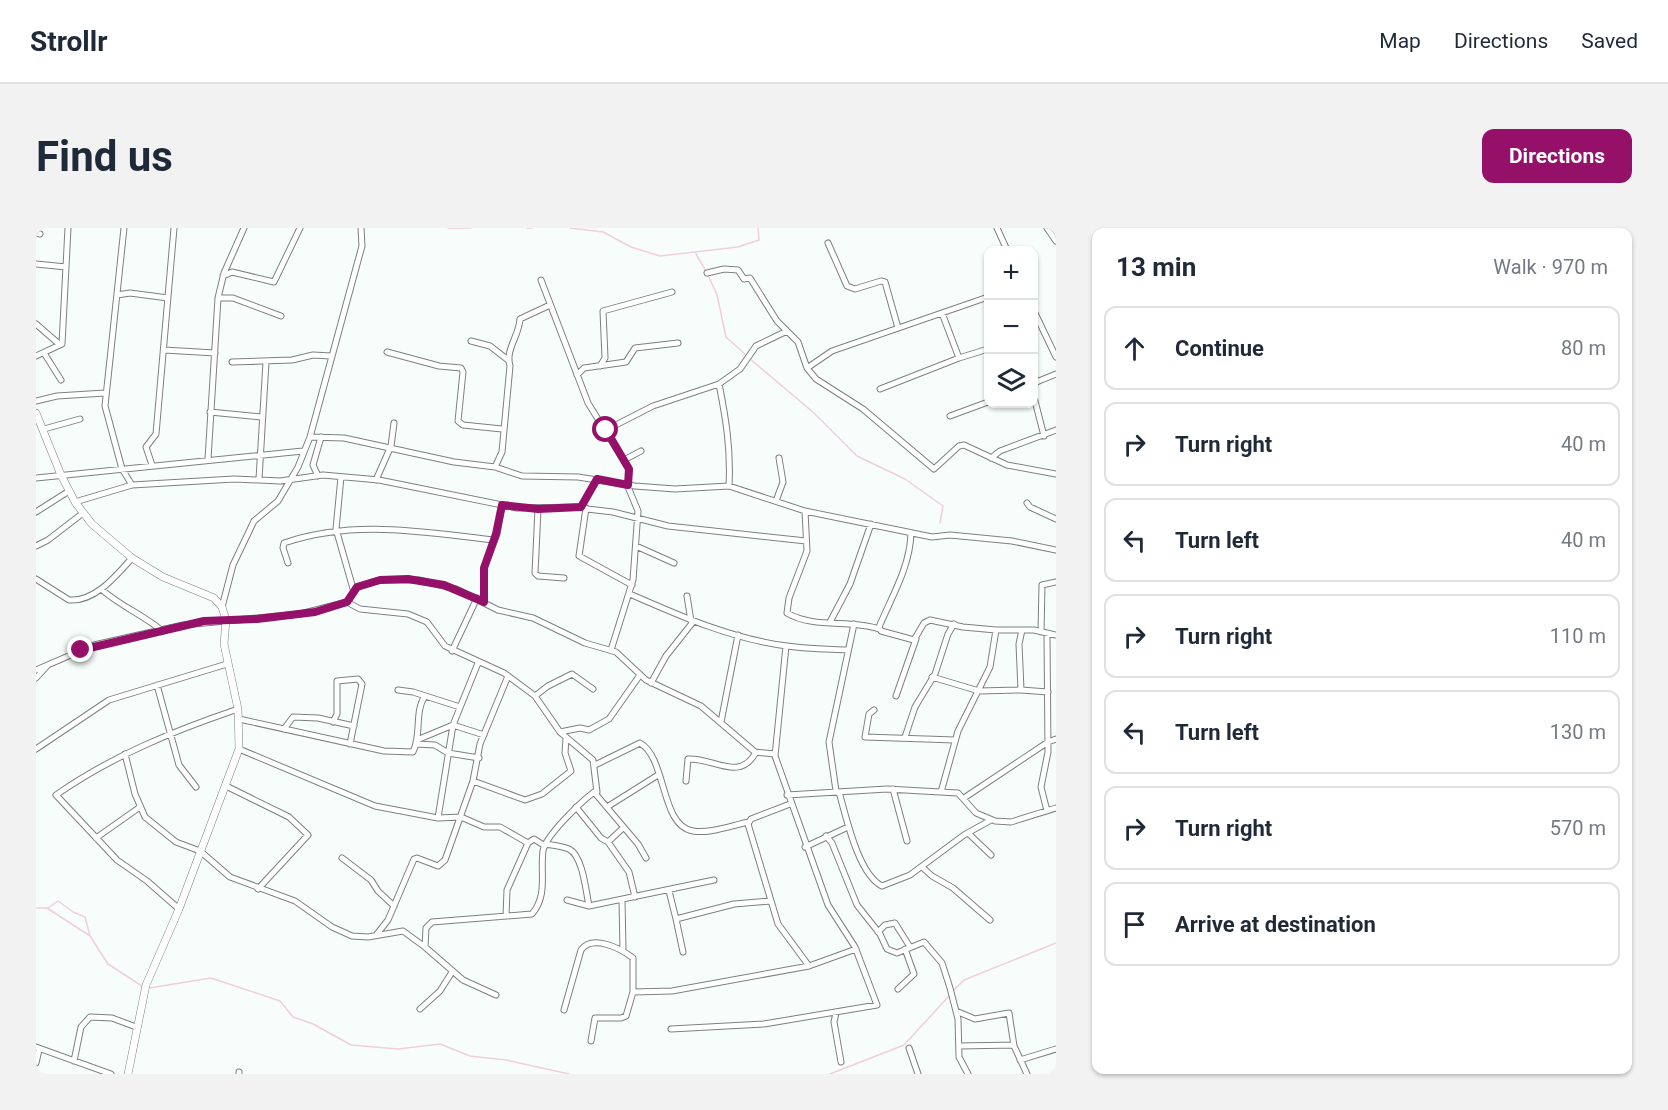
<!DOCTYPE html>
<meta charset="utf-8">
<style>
:root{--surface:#fff;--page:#f2f2f3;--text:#1f2937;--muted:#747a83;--line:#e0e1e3;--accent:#951069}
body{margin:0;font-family:Roboto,sans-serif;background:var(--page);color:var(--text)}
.controls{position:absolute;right:18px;top:18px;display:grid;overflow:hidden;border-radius:12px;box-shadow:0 2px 4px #0004}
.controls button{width:54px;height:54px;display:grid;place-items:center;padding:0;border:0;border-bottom:2px solid var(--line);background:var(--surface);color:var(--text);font:30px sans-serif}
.stop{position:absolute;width:18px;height:18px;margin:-14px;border:4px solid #951069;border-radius:50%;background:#fff}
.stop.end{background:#951069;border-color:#fff;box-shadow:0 2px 6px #0008}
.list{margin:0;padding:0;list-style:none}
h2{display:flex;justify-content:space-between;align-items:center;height:78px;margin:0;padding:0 24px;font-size:26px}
h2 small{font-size:20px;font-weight:400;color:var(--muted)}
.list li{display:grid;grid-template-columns:39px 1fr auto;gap:18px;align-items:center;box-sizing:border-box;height:84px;margin:0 12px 12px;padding:0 12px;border:2px solid var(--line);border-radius:12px}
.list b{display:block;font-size:22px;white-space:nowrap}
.list em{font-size:20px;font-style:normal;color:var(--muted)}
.icon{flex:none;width:33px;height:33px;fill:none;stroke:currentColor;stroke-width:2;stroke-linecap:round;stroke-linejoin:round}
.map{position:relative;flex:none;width:1020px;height:846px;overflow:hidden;border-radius:12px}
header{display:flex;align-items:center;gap:36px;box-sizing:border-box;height:84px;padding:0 30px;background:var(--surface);border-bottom:2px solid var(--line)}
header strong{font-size:28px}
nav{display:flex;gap:33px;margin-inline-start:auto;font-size:21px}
.intro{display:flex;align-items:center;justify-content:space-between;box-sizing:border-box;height:144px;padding:0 36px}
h1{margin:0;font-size:42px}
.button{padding:15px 27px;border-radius:12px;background:var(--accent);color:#fff;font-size:21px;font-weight:700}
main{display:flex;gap:36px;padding:0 36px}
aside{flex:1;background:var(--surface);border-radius:12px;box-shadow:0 2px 4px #0004}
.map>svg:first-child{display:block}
</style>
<header>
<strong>Strollr</strong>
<nav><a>Map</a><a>Directions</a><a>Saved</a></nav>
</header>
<div class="intro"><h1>Find us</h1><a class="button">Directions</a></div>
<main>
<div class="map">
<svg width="1020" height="846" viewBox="0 0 1020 846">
<rect width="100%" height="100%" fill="#f7fdfa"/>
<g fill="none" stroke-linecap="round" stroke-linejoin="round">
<path stroke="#f3cce0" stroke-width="1.5" d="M412,0H435
M491,0H496
M534,0L567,4L595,19L624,28L702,19L723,12L722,0
M660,26L670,43
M672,47L681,67L690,109L710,127
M713,130L778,185L821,228L869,251L907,278L904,295
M0,680H11L54,708L72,736L106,758
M12,680L22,673L37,684L49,689L54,708
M113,760L175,750L244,773L257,789L277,796L315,817L362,821L404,816L434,828L470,832L533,846
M916,764L928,752L1020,715
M794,846L868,817L913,768"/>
<g stroke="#7c817f" stroke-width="7">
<path id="minor" d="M88,0L69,178L86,241L96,257
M961,0L971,22
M1011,0L1020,13
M0,5L4,6
M792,15L811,58L819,61L845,53L849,54L862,100
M0,36L30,39
M671,45L688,41L702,42L708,51L714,50L741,93L762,114L771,140L780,151L827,181L898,241L923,218L928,217L971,237L1020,246
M187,48L196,44L238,54L264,0
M505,52L552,175L593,241L592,259L602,283L597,352L575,422
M81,67L94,65L132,70
M182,70H197L245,88
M998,83L1020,129
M0,96L23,116
M435,113L454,118L472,132
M128,122L179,125
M351,124L403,138L425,140L427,144L422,193L427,197L466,201
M8,125L25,152
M0,128L26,116L32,0
M923,130L952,121
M196,134L256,132L277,127L295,128
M564,138L569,130L567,83L636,64
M771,140L796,123L952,69
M541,147L548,140L590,134L599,120L642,115
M998,155L1020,146
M683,156C690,191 695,222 693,258
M844,161L923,130L906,85
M998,169L1008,208
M0,173L21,168L69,165
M174,184L225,189
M914,188L952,174
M8,201L44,191
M570,202L617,178L683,156L704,141L720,118L751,103
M274,209L308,210L418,234L459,239L466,224L474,138C469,122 483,108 484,91L514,77
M955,230L964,223L1020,202
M172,231L182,70L188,45L208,0
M588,232L605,223
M116,237L110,219L120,206L138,0
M459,239L486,248L542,249L599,258L639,261L693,258L769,283L896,309L914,307L976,313L1020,322
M282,248L277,237L285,209
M305,249L300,301L318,364
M0,250L267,223
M223,251L230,134
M340,252L355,218L358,195
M740,273L747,254L743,230
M39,274L96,257L198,251L244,253L287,247L343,252L481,280L545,279L561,251
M991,275L994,279L1020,291
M550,280L543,328L596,357
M502,281L499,345L502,348L528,350
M551,281L577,284L632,298L770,313
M769,283L771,323L753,370L751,385C778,401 815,391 843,401
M0,284L33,263
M875,305C874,339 856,368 843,399L845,403L878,412L888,395L894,392L927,399L960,402H998L1020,407
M0,318L12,312L47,285
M600,318L638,335
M252,335L247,320L248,315C318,291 386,304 458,312
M0,351L33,372C59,374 80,348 96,330
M65,361C84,378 106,386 125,402
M594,366C644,388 696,411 751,418C771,421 791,421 811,422
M651,368L655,393
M311,374L324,381L372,386L391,394L409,418L468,445L499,468L524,504L557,532L561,564H558L602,616L610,630
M448,374V340L461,306L466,277
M186,379L197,337L218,293L242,273L262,239L274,209L326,18L325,0
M794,394L814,356L835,296
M986,402L983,416L985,462L1012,464
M1005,404L1006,357L1020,354
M416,423L441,370
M0,442L58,417L147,397L264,386L311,374L321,359L344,352H383L420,361L462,382L497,390L549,415L580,424L610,452L665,478L719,524L739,526
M896,449L943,463L985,462
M0,450L11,438
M615,455L630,428L657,394
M121,457L143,537L160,559
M362,462L377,464L424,479
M499,468L512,458L536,446L557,461
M860,468L880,411
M838,482L833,486L829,509L919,512
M203,491L348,523L377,524C386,506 378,484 389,468
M297,494L301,486V453L322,451L326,456L314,516
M685,494L702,407
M248,501L257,489L282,490L318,498
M524,504L544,500L553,502L573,491L604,447
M869,509L879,479L899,446L912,406L918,396
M381,512L417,497L448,507
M381,516L399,517L412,525L443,530
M0,521L73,472L191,436
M203,521L339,578L402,590L425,589L448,599H464L492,615
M89,526L99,566L109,589L140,614L164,623L194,649L259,673L296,699L316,708L332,709L367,703L389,719L390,700L396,694L496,686C512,667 504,646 507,623C509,608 545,574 558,564
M559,537L604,515C631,530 624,598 657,603C673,606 697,597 713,594
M437,553L489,572L506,566L535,543L529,525L530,510
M650,553L652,531C676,529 704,555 720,524
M190,558L253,589L272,607L222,661
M857,561L871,613
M800,563L793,514L818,396
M803,564C810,588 822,646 846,658L874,647L928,607L955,592
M905,564L922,503L954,439L960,402
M751,567L851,561L922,565L940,585L959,593L975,594L1020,580
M928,570L1012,514L1020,511
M754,576L715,591L712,596L742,696L773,738
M540,579L565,610L572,614
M571,579L622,547
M1011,583L1005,559L1012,524L1011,406
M402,590L417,497L442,435
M587,600L572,614L593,644L599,669
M932,605L955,627
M790,608L796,615L821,677L844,706L851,721L861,725L888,714L906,735L914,760L922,791L923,829L932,846
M60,610L104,579
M509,616C516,617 526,618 533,621C547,628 550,664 553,678
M769,619L812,599
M306,630L335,652L342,663L358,678
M886,639L896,648L917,660L954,692
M633,663L640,691L698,676L735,673
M531,672L553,678L678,652
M586,672L587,723
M143,681L111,653L81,632L20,567C76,528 137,503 202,481
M470,688L471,662L492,615L498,611L509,618
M640,691L647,724
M842,704L849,697L859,695L874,719
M341,706L352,692L378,631L381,630L402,638L409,632L437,553L444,516L472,448
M389,719L427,752L460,767
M862,761L878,746L869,721
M597,764L636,763L773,738L820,721
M384,781L404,763L416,744
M528,782L545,722C556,706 584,720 597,730V764L590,788L585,790H559L555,813
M920,783L939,791L973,785L978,818L991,846
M800,785L798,794L805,834
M635,801L728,796L841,777L819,719L792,677L739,528L750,418
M923,818L978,817
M0,819L75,846
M873,820L882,846
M984,832L1020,821
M38,833L45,799L54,789L76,790L100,799
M0,835L3,822
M203,846V844"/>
</g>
<g stroke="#7c817f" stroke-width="8">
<path id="tertiary" d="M0,185L25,247L39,274L56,296L96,330L127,349L178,370L186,379L190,392L188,416L202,481L203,521L143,681L110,757L92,846"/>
</g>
<use href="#minor" stroke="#fff" stroke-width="5"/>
<use href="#tertiary" stroke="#fff" stroke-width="7"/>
</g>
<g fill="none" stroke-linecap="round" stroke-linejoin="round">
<path stroke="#951069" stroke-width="8" d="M45,422L168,393L221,391L279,384L311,374L321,359L344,352L372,351L408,357L448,374V340L460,306L466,277L502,281L545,279L561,251L592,257L593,241L570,202"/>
</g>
</svg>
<div class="controls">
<button>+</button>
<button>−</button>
<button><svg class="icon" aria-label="layers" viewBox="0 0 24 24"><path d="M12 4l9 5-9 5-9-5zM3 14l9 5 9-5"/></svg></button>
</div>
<div class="stop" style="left:570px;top:202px"></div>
<div class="stop end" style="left:45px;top:422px"></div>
</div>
<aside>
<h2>13 min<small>Walk · 970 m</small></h2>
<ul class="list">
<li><svg class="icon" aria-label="ahead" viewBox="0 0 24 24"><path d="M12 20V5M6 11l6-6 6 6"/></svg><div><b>Continue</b></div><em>80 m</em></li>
<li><svg class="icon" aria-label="right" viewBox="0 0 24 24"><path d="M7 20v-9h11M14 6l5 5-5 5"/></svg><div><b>Turn right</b></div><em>40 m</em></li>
<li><svg class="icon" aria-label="left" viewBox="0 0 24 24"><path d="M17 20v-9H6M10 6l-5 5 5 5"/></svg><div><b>Turn left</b></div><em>40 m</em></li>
<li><svg class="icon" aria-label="right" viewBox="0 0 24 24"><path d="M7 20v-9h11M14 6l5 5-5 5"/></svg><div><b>Turn right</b></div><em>110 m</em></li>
<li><svg class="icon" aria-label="left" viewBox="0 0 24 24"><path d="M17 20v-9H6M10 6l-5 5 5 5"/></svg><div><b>Turn left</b></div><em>130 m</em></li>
<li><svg class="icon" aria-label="right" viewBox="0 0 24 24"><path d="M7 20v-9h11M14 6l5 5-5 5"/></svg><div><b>Turn right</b></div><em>570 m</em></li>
<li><svg class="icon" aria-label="arrive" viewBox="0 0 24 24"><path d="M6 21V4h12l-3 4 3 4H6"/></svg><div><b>Arrive at destination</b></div></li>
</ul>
</aside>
</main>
